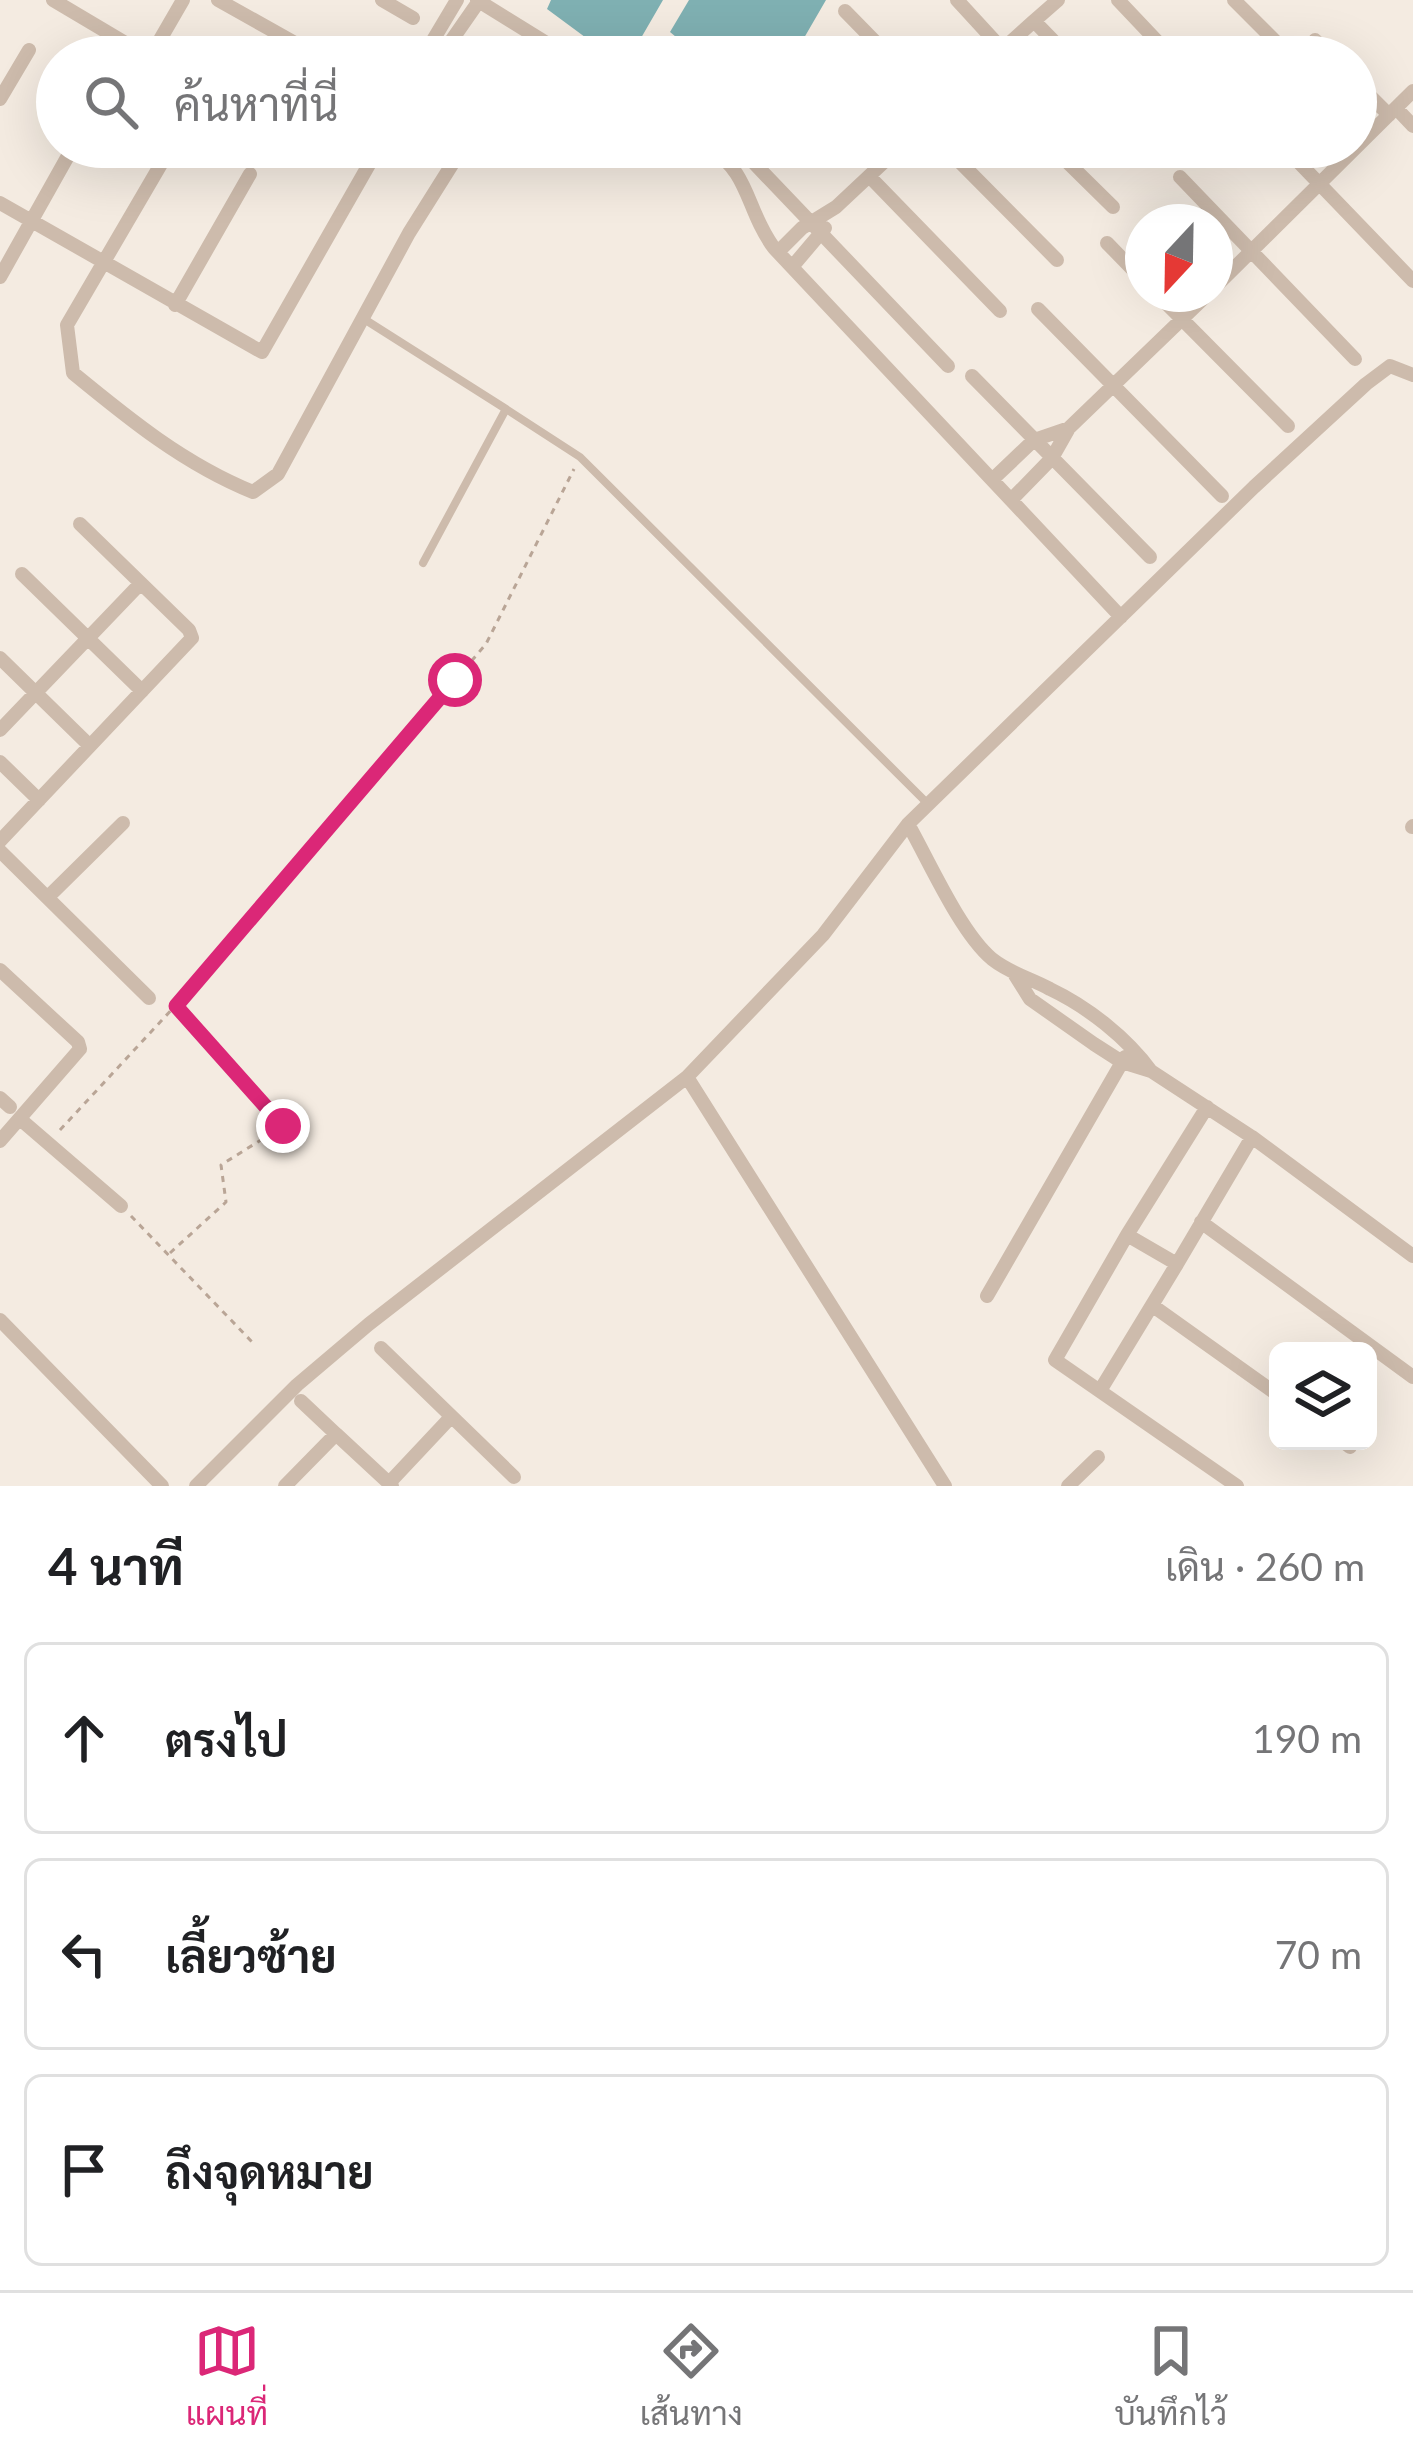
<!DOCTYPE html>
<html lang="th">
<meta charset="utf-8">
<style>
:root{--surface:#fff;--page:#f2f2f2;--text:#202124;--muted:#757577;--line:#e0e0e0;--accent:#db2777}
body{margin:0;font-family:Lato,Sarabun,sans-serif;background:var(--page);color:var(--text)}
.controls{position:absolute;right:36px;bottom:36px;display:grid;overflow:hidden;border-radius:18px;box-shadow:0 12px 48px #0002}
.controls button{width:108px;height:108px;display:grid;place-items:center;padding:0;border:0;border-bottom:3px solid var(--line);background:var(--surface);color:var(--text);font:60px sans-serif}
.compass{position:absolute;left:1125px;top:204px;width:108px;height:108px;border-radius:50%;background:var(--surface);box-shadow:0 12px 48px #0002;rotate:202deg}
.stop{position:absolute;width:36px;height:36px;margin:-27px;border:9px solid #db2777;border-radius:50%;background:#fff}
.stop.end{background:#db2777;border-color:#fff;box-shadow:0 3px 12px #0008}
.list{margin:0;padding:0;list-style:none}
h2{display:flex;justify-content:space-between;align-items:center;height:156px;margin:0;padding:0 48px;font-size:51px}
h2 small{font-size:39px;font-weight:400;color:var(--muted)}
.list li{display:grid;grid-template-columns:78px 1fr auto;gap:36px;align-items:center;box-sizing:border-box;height:192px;margin:0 24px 24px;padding:0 24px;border:3px solid var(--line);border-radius:18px}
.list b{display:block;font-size:45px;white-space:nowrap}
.list em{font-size:39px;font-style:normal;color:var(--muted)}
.icon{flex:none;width:66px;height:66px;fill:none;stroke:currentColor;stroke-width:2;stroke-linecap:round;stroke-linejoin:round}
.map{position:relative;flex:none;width:1413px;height:1486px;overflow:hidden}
.search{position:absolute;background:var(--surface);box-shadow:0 12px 48px #0002;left:36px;right:36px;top:36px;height:132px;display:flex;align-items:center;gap:30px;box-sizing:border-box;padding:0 42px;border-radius:66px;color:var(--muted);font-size:45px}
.sheet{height:804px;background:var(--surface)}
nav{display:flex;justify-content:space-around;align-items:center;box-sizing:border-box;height:168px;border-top:3px solid var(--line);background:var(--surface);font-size:33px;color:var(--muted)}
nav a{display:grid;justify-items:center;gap:6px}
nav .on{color:var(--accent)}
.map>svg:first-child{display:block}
</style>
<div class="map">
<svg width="1413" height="1486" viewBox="0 0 1413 1486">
<rect width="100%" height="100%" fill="#f4ebe1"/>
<path fill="#7fb0b2" d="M551,0H663L630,57H612L547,9Z
M689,0H826L793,57H700L670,32Z"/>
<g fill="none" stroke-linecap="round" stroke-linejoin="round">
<path stroke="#b9a596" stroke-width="3" stroke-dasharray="6 6" stroke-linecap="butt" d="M175,1006L301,1147
M60,1130L175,1006L486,644L574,469
M131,1216L254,1344
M170,1253L226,1202L221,1165L280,1128"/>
<path stroke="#cdbbac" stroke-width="8" d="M364,319L506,409L423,563
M506,409L580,457L928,804"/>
<path stroke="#cdbbac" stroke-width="14" d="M53,0L149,57
M218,0L320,57
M382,0L413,18
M477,0L569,57
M957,0L1002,49
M1118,0L1172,57
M1234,0L1281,47
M845,11L890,57
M1034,21L1058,0
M1315,40L1331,57
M150,57L183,0
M423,57L457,0
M440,57L479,1
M533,57L548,44
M994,57L1034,21L1069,57
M1356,82L1389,115
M0,99L29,50
M1396,108L1413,126
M171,147L67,325L73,373C129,419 184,464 253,492L278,474L409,233L463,147
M310,147L335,161
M709,147C751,174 745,208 774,248L1121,617
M858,147L878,167
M945,147L1057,260
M1052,147L1113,207
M1155,147L1164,157
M1284,147L1413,281
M753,162L948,366
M869,176L1000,311
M1180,177L1355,359
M0,203L262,352L379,147
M1107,243L1143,280
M778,252L802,228L836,207L900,147
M792,267L825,228
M0,277L73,147
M1215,287L1413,91
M1157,294L1288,426
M175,305L250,174
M1038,309L1222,496
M972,376L1150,557
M993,479L1034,440L1069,428
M1013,498L1052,458L1069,428L1208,294
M22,574L142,691
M0,658L89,745
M0,730L139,585
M0,762L39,800
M908,824C929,861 960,932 992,959C1011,974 1030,978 1050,989C1088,1007 1127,1038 1151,1071
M1412,827L1413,826
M0,841L192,638L189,630L80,524
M0,851L149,998
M48,897L123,823
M0,970L78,1042L80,1049L0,1141
M1015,975L1030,999L1094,1044L1122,1062L1151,1071L1252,1137L1177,1264L1127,1235L1055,1360L1237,1486
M687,1077L945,1486
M0,1098L10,1107
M20,1119L121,1206
M1252,1137L1413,1256
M1201,1222L1413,1377
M1127,1235L1207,1107
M987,1296L1125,1057
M1153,1306L1278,1395
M0,1320L162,1486
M381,1348L514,1477
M1101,1389L1177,1264
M301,1401L336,1434
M1342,1441L1350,1447
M389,1483L451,1417
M196,1486L297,1385L369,1324L687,1077L823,935L908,824L1254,487L1366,384L1390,366L1413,375
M285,1486L336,1434L392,1486
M1068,1486L1098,1457"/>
</g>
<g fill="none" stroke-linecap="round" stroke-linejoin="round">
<path stroke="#db2777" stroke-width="15" d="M283,1126L176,1006L455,680"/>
</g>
</svg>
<div class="controls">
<button><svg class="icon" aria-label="layers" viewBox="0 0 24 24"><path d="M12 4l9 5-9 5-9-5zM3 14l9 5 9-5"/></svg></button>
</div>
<svg class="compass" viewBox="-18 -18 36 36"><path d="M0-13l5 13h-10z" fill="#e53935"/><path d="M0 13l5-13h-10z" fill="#757577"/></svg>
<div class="stop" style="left:455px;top:680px"></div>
<div class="stop end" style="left:283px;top:1126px"></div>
<div class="search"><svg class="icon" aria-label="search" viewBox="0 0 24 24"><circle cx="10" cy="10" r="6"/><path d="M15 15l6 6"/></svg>ค้นหาที่นี่</div>
</div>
<section class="sheet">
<h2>4 นาที<small>เดิน · 260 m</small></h2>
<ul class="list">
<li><svg class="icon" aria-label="ahead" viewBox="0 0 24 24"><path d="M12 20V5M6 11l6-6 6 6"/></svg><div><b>ตรงไป</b></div><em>190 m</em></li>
<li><svg class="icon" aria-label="left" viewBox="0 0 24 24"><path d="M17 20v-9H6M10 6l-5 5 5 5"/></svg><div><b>เลี้ยวซ้าย</b></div><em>70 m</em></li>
<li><svg class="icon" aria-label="arrive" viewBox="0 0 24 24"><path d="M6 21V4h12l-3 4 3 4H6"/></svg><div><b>ถึงจุดหมาย</b></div></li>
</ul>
</section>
<nav>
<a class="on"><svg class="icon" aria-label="map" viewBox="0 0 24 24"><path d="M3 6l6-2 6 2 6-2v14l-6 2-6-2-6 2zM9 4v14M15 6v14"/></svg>แผนที่</a>
<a><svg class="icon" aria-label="directions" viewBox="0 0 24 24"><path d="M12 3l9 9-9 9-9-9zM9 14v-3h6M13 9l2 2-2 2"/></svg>เส้นทาง</a>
<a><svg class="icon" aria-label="saved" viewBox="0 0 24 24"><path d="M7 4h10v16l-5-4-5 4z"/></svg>บันทึกไว้</a>
</nav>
